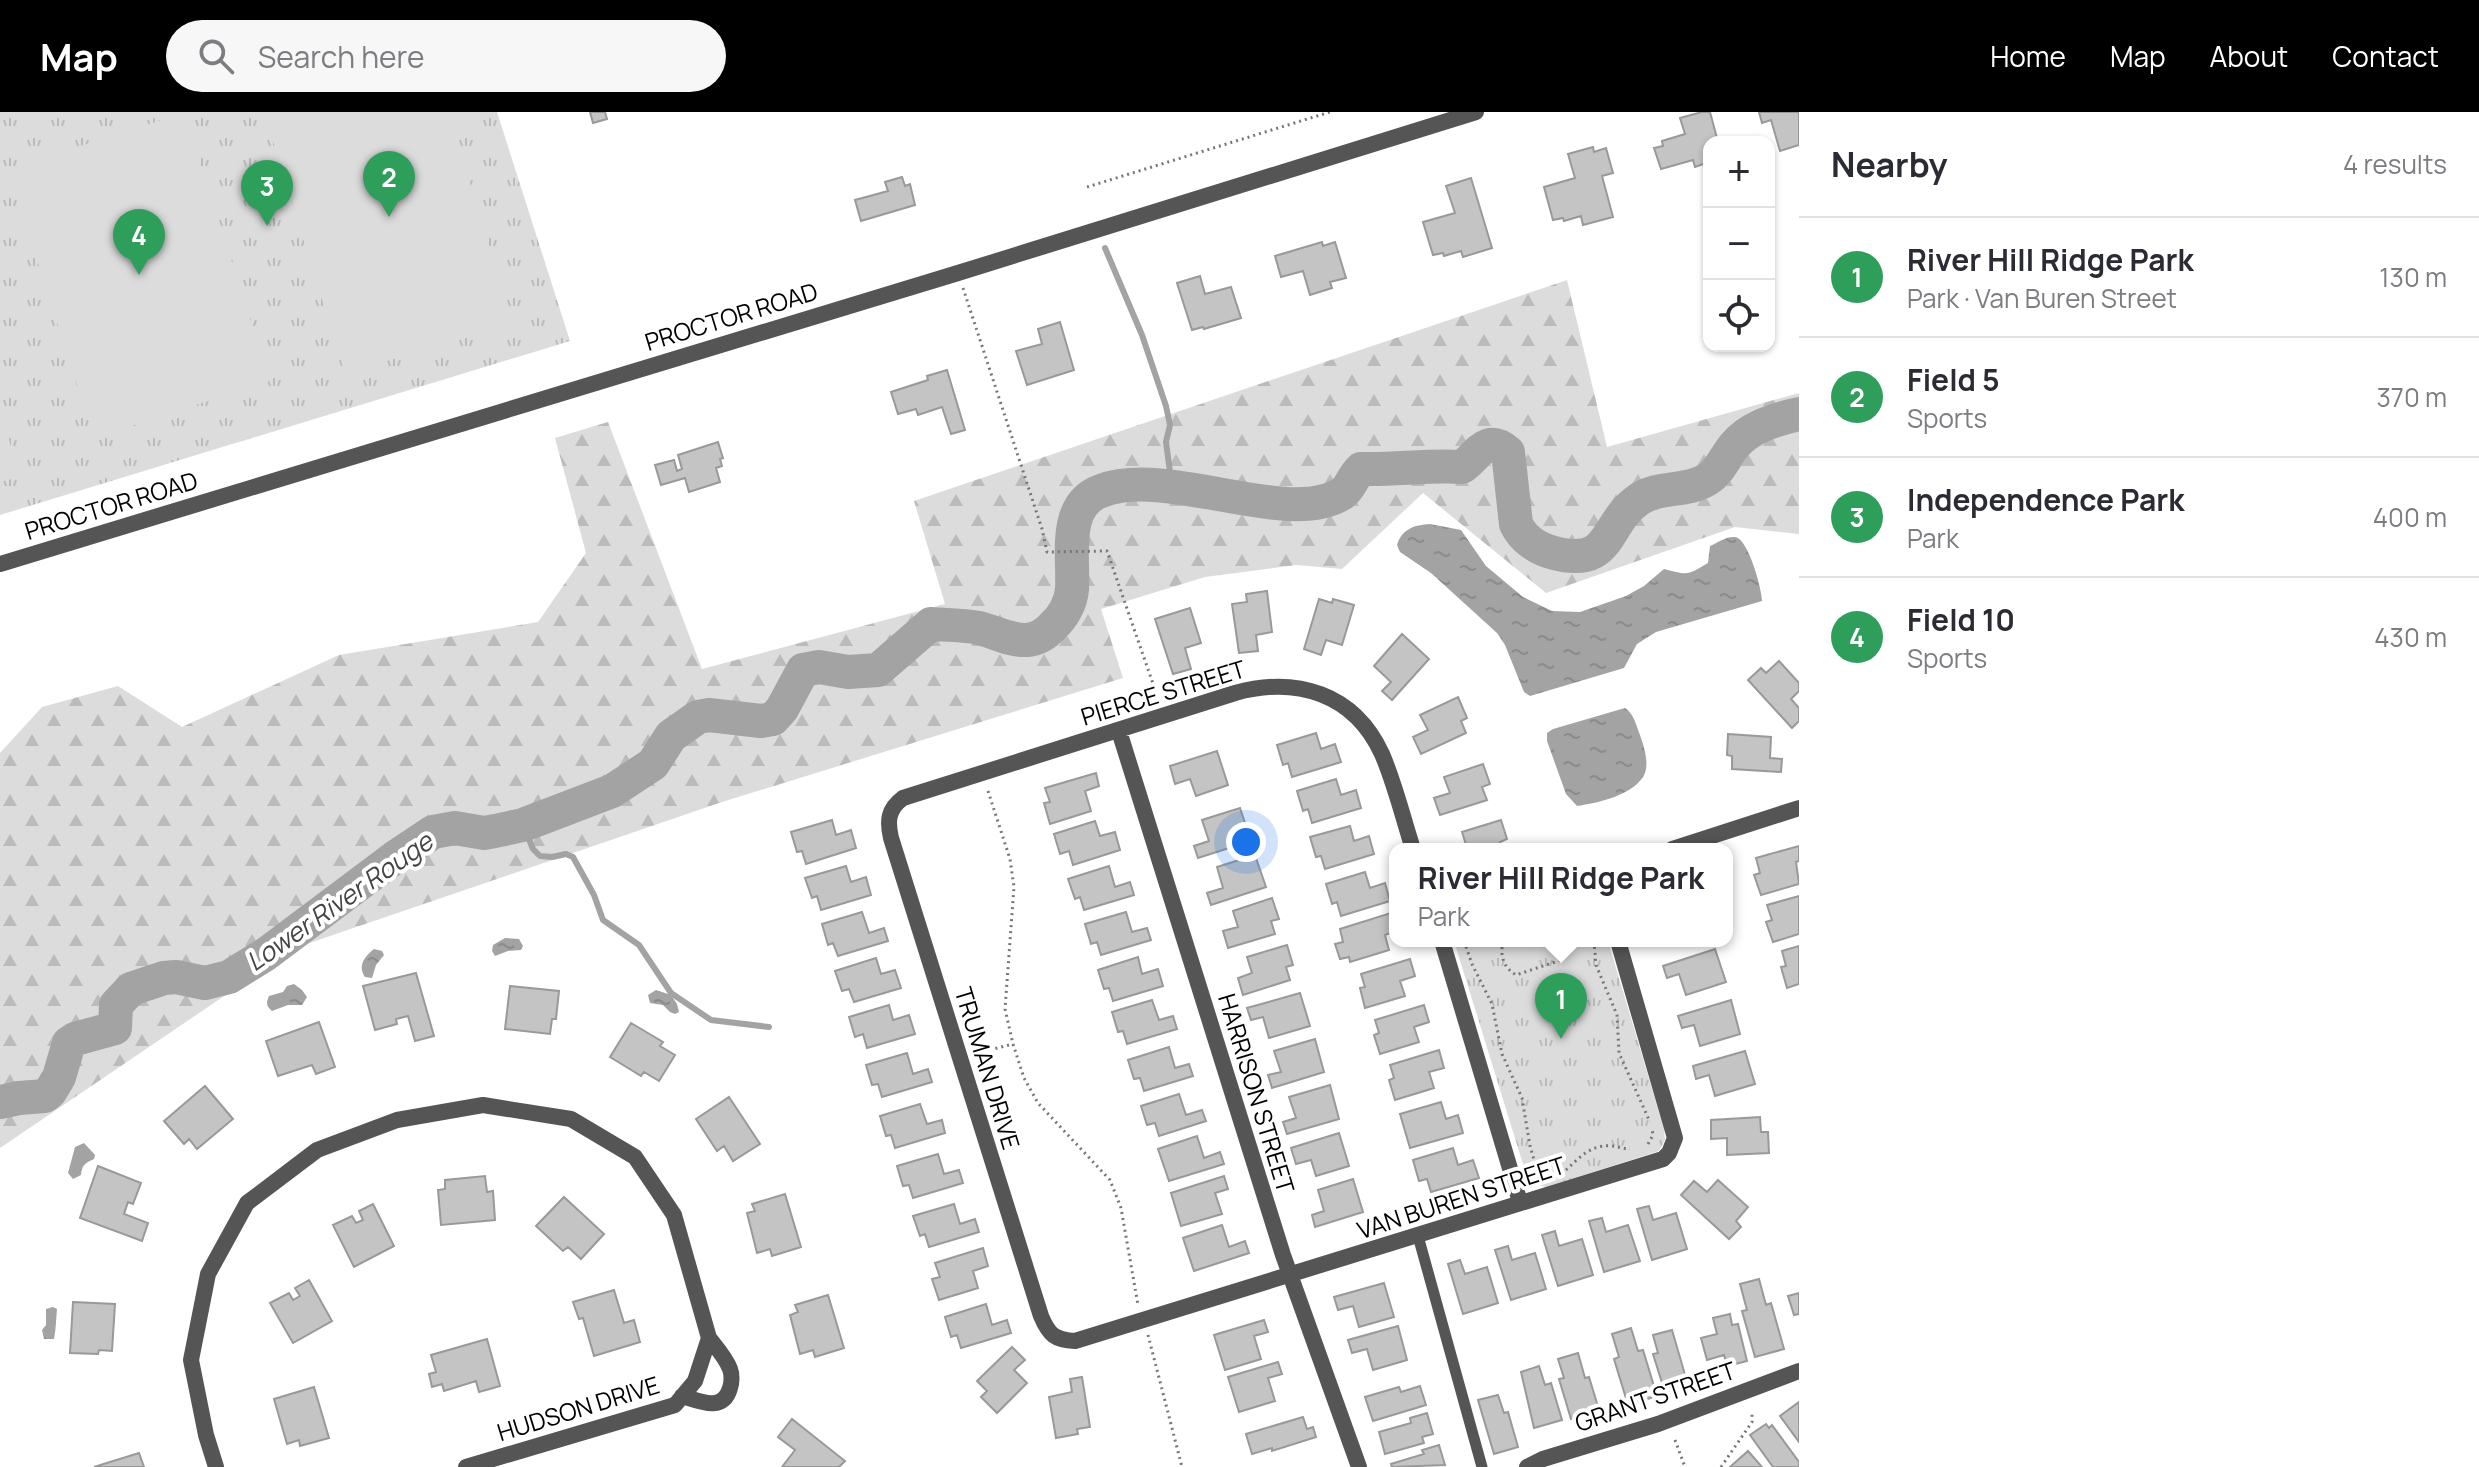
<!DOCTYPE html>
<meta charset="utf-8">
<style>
:root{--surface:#fff;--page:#f7f7f7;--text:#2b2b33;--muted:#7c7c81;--line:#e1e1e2;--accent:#000}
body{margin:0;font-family:Manrope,sans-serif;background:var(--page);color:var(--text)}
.controls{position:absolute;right:24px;top:24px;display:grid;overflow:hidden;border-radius:16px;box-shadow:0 2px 6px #0004}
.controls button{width:72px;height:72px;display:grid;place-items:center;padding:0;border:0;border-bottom:2px solid var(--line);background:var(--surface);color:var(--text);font:40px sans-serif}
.you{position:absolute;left:1246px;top:730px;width:28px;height:28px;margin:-20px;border:6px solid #fff;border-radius:50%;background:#1a73e8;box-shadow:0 0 0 12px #1a73e833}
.badge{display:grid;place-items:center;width:52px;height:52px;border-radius:50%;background:var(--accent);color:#fff;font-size:26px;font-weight:700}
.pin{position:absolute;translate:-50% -66px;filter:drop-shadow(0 2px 4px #0008)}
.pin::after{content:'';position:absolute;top:42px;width:28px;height:24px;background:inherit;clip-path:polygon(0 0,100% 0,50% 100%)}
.popup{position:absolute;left:1389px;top:731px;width:344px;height:104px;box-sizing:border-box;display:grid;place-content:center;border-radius:16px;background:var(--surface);filter:drop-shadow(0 2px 6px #0005);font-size:26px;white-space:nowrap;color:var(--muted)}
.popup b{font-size:30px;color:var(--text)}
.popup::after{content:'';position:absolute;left:50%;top:100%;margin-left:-16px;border:16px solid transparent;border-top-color:var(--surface)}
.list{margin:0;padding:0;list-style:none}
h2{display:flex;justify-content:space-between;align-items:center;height:104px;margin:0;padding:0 32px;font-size:34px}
h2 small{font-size:26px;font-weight:400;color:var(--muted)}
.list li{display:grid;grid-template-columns:52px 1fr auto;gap:24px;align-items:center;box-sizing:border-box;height:120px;padding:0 32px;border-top:2px solid var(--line)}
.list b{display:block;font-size:30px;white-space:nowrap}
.list p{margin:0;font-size:26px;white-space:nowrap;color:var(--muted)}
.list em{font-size:26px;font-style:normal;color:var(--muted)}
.icon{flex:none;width:44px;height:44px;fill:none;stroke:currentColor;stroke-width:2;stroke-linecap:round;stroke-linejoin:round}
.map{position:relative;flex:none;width:1799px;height:1355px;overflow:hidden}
header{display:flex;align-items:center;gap:48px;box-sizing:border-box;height:112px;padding:0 40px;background:var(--accent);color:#fff}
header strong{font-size:38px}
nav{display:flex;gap:44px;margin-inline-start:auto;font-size:28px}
.search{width:560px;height:72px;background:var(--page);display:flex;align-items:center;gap:20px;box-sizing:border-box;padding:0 28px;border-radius:44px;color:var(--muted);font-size:30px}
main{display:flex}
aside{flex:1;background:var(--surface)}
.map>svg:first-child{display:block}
</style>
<header>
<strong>Map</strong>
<div class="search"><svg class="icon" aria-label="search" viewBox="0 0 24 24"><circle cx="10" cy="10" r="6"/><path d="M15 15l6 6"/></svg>Search here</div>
<nav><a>Home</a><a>Map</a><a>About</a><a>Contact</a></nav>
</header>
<main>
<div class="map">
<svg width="1799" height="1355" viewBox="0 0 1799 1355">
<defs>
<pattern id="forest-firs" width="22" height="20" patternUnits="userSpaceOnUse" patternTransform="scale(2)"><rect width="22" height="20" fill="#dcdcdc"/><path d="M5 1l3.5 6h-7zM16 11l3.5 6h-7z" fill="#bbb"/></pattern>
<pattern id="park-tufts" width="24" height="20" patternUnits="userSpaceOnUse" patternTransform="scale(2)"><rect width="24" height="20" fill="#dcdcdc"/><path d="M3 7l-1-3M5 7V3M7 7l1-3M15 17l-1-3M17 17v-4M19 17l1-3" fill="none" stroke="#bbb"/></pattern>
<pattern id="water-ripples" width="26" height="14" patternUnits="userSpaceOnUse" patternTransform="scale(2)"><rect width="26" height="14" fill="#a3a3a3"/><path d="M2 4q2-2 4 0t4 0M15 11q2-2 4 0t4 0" fill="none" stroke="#8b8b8b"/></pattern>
</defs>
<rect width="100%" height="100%" fill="#fff"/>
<path fill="url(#forest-firs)" d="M1567,168L1607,335L1799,281V422L1735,415L1546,481L1423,381L1342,457L1296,453L1205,465L1101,497L1123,566L722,690L295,836L0,1036V641L42,595L118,574L182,615L339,543L538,510L586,441L555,326L608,310L702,557L945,492L914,389Z"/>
<path fill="url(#park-tufts)" d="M0,0H497L570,229L0,403Z
M1454,829H1608L1664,1017L1665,1028L1659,1039L1546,1075L1533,1072L1527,1065Z"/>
<path fill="#dcdcdc" d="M264,0H448L513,210L345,262Z
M184,1L270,269L94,326L8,57Z
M0,297L20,365L0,370Z"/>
<path fill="url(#water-ripples)" d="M1430,412L1461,418L1486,454L1523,485L1552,499L1580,500L1626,484L1644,474L1664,457C1688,463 1686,464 1708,451L1710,434C1717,431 1726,424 1735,425C1748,426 1762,477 1762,489L1656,520L1637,532L1624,556L1530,584L1524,580L1505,533L1497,521L1431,461L1400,440L1397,433C1402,417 1414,413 1430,412Z
M1625,596C1634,602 1636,613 1640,623C1644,635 1649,649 1645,661C1636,683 1597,691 1577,694L1566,682L1547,629V621L1553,617Z
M505,826L519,827L523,834L521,838L508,839L495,844L492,839L493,833Z
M374,837L382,839L384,843L376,853L372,866L365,865C357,854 365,844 374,837Z
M294,872L302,878L307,885L302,893H288L272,899C266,894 266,891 269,884L283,880L287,874Z
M656,878L671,883L677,892L679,900L675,902L670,900L663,893L650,891L648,883Z
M84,1031L95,1043L94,1047C85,1051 82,1053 81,1063L73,1067L68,1061L75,1035Z
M53,1195L57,1197C56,1207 56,1217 54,1227H44L42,1218L46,1213V1197Z"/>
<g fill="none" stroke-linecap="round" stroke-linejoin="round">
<path stroke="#a3a3a3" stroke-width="6" d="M1105,136L1142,223L1166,294L1170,313L1166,330L1172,375
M523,713L533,737L540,744L552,745L566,742L573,745L594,783L603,808L639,833L671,881L711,908L769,915"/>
<path stroke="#a3a3a3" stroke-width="34" d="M0,990L19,986L45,984L50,980L59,965L69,931L75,927L115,916L116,893L131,877L164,866L176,865L205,871L229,865L266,842L394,746L433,720L455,716L484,721L495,719L523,713L612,679L653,652L671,624L698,605L709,603L761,609L773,607L782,597L803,558L819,555L848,560L878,558L931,512C947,513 964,513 979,516C995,520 1011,529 1027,528C1037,527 1046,522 1053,514C1063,505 1071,491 1072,477C1074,445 1062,393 1101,379C1169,353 1289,417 1343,381C1351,375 1353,364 1361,357C1395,358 1428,353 1462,355C1478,344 1486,321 1508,340L1516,412C1523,427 1538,437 1554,441C1613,456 1603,413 1638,388C1659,373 1686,381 1708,367C1720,359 1725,345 1734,334C1749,315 1776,307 1799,302"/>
</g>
<path fill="#c4c4c4" stroke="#999" stroke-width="2" d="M590,0H605L607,7L593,11Z
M1702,0H1710L1718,30H1709V50L1695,55L1693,48L1661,57L1654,36L1663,34L1662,29L1685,22L1680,6Z
M1759,0H1799V33L1780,39L1771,8L1762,11Z
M1593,35L1594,40L1606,36L1613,61L1602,64L1613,105L1583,113L1581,104L1564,109L1563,106L1553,108L1544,75L1575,66L1568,42Z
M902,65L905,74L910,72L915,93L861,109L855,88L888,79L885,70Z
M1471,66L1492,136L1463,145L1461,139L1444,144L1443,141L1433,143L1423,110L1455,101L1446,74Z
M1322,130L1323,134L1335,130L1346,166L1330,170L1332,176L1310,183L1303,159L1281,165L1275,144Z
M1200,164L1205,182L1231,175L1241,206L1204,217L1203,215L1192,218L1177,171Z
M1060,210L1074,258L1027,273L1016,239L1042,232L1038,217Z
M947,258L965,318L951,322L942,295L918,303L916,297L898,302L891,280L928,268L927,264Z
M718,330L723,346L720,347L722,354L716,356L720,370L689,380L685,366L661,373L655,353L674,348L677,359L682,357L678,343Z
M1267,479L1272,520L1256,523L1258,539L1239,541L1232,492L1247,490L1246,482Z
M1319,487L1332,491L1333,487L1354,493L1342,533L1326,528L1321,543L1304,537Z
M1190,496L1201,531L1185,536L1191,557L1173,562L1155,507Z
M1402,522L1429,547L1392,588L1382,579L1391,570L1374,554Z
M1779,549L1799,571V579L1791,587L1799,596V609L1792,616L1748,568L1761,556L1766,561Z
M1458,585L1467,606L1461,609L1466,621L1421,642L1413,625L1428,618L1420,603Z
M1316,621L1321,637L1335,632L1341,650L1292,665L1288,651L1283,653L1277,633Z
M1728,622L1771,625L1770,646L1782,647L1781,660L1732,657V644L1727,643Z
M1217,639L1228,673L1196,684L1190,667L1175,672L1170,654Z
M1483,652L1490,672L1482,675L1487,688L1440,703L1434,686L1450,681L1444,665Z
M1096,661L1099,674L1085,679L1091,699L1050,712L1044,691L1050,690L1045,676Z
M1336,667L1341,683L1356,678L1361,696L1312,711L1308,697L1303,699L1297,679Z
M1240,696L1251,729L1198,746L1194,734L1209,729L1202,708Z
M832,708L836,723L851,718L856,736L806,752L802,739L797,740L791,720Z
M1501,708L1507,727L1500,730L1502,737H1465L1467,736L1462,720Z
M1095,709L1100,724L1115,720L1120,738L1073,753L1069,739L1060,742L1054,722Z
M1350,714L1354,729L1369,724L1374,742L1325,757L1321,744L1316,745L1310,725Z
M1799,734V749L1796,750L1799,772L1761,783L1754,763L1760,761L1756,746Z
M1255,743L1266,775L1211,793L1207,781L1223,776L1217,755Z
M846,754L851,770L866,765L871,783L821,798L817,784L812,786L805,766Z
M1109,754L1115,775L1130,770L1134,783L1084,798L1080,785L1075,787L1068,767Z
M1365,760L1370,776L1385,771L1390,789L1341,804L1337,790L1332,792L1326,772Z
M1799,784V822L1773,830L1766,810L1772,808L1767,793Z
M1272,786L1279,807L1271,809L1275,822L1228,836L1223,819L1238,815L1233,799Z
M862,800L869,821L884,816L888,829L838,844L833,831L828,833L822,812Z
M1126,800L1132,820L1147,816L1151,828L1101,843L1097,830L1091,832L1085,812Z
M1394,800L1395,819L1385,823L1389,838L1350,850L1349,845L1340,847L1335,832L1343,830L1340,817Z
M1287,833L1293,853L1286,855L1290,868L1243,883L1238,866L1252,861L1247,845Z
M1799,834V872L1787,876L1781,855L1786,854L1782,839Z
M1715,837L1726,870L1686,883L1679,862L1667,866L1663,854Z
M1138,845L1142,862L1158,857L1163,874L1113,889L1109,876L1104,877L1098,858Z
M876,846L881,862L895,858L901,876L854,890L849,877L842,879L835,859Z
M1410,847L1415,864L1400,869L1405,884L1365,896L1360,876L1365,875L1361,862Z
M416,861L434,924L415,929L408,904L396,907L397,912L375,918L363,874Z
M510,874L559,879L556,907H552L550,922L505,917Z
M1300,881L1310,914L1269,926L1263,905L1251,908L1247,896Z
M1152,888L1159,908L1173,904L1177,917L1127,932L1123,919L1118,920L1112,900Z
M1731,888L1740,922L1700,934L1694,913L1682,916L1678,904Z
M889,893L893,908L909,903L915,922L867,936L863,922L855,925L849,905Z
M1424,893L1429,910L1414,915L1419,930L1380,942L1374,923L1379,921L1375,908Z
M319,910L335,955L316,962L312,953L278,964L266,929Z
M631,911L663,930L660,934L675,943L659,969L644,960L641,964L610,945Z
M1315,927L1324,960L1272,976L1268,963L1281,960L1274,939Z
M1169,935L1175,956L1189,952L1193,964L1144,979L1140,966L1134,967L1128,948Z
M1439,938L1444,956L1429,960L1434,976L1395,988L1389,968L1394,966L1390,953Z
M1745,939L1755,972L1715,984L1709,963L1696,967L1693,954Z
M907,941L913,962L928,957L932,970L882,985L878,972L872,973L866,953Z
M1330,973L1339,1007L1287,1022L1283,1010L1296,1006L1289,985Z
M205,974L233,1007L197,1037L189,1027L184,1032L164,1009Z
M1179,982L1186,1003L1202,998L1206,1009L1159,1024L1155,1011L1147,1013L1141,994Z
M729,985L760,1032L733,1049L724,1034L717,1039L696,1007Z
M1441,990L1446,1007L1458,1003L1463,1021L1410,1036L1400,1002Z
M920,992L927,1012L942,1008L945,1021L895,1036L891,1023L886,1024L880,1004Z
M1760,1005L1761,1020H1768L1769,1041L1727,1043V1026L1711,1027V1008Z
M1339,1021L1349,1054L1316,1064L1311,1048L1296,1052L1291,1036Z
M1197,1024L1204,1046L1220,1040L1224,1052L1169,1069L1158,1037Z
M1453,1036L1458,1053L1473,1048L1479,1066L1431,1080L1427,1067L1419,1069L1413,1048Z
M938,1042L944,1062L959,1058L963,1071L913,1086L909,1073L903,1074L897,1054Z
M98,1054L141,1071L133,1092L128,1090L124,1102L148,1111L142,1129L80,1106Z
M485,1064L487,1080L493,1079L495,1108L441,1113L438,1078L445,1077V1068Z
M1224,1064L1228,1077L1215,1081L1222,1102L1181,1114L1171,1081Z
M1353,1067L1363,1100L1315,1115L1312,1103L1324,1099L1318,1078Z
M1718,1068L1748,1095L1736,1109L1741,1115L1729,1127L1681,1083L1694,1069L1707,1080Z
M785,1082L801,1135L772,1144L770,1137L757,1141L747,1101L755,1099L752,1092Z
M564,1085L604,1122L581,1147L568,1135L563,1139L536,1114Z
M373,1092L394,1134L354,1155L333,1113L352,1104L356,1111L363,1108L359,1099Z
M954,1092L960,1112L975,1107L979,1120L929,1135L925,1122L920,1124L913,1104Z
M1649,1094L1653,1108L1676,1101L1687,1137L1652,1148L1637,1097Z
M1602,1106L1606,1120L1628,1113L1640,1149L1604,1160L1589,1109Z
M1222,1113L1229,1135L1245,1129L1249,1141L1194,1159L1183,1126Z
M1555,1119L1559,1134L1582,1127L1593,1163L1558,1174L1542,1123Z
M1508,1134L1512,1148L1535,1141L1546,1177L1511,1188L1495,1138Z
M983,1136L988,1154L973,1159L978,1176L939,1188L932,1167L940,1165L935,1151Z
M1460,1148L1465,1162L1487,1155L1498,1191L1463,1202L1448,1152Z
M1759,1167L1766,1193L1771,1191L1784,1237L1755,1245L1742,1199L1747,1198L1740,1172Z
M309,1168L332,1209L293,1231L270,1191L289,1181L293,1188L300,1184L295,1176Z
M1384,1171L1394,1205L1359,1215L1353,1194L1338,1198L1334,1185Z
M614,1178L624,1211L634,1208L640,1230L594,1244L583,1206L579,1207L573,1190Z
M1799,1181V1202L1794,1203L1788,1184Z
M828,1183L844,1236L815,1245L813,1238L800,1242L790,1203L798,1200L795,1193Z
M73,1190L115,1192L112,1239L99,1238L98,1242L70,1241Z
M986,1192L992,1213L1007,1208L1011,1221L961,1236L957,1223L951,1225L945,1205Z
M1730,1202L1732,1213L1738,1212L1747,1249L1727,1254L1724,1243L1707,1248L1701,1226L1717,1222L1713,1206Z
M1264,1208L1268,1220L1254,1224L1261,1247L1225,1258L1214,1223Z
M1398,1214L1407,1248L1373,1258L1367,1237L1352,1241L1348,1228Z
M1631,1216L1638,1239L1643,1238L1657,1284L1628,1293L1614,1247L1619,1245L1612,1222Z
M1672,1218L1688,1273L1669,1279L1667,1272L1663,1274L1653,1242L1658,1241L1653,1223Z
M487,1227L500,1274L479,1280L476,1269L444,1279L442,1272L432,1275L429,1262L436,1260L431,1243Z
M1012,1235L1025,1248L1014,1258L1027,1271L997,1301L981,1285L987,1279L977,1269Z
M1578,1241L1585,1266L1589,1265L1599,1298L1571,1307L1559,1267L1564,1266L1558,1247Z
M1278,1250L1282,1262L1268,1266L1275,1289L1239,1300L1228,1265Z
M1539,1254L1545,1273L1551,1271L1562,1308L1534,1316L1521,1260Z
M1082,1265L1090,1315L1077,1317L1078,1322L1056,1326L1049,1285L1072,1280L1070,1267Z
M1420,1274L1426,1293L1373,1309L1365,1285L1399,1275L1401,1280Z
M314,1275L329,1326L300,1334L299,1328L287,1332L274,1287Z
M1498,1283L1504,1301L1508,1300L1518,1335L1494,1342L1478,1288Z
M1799,1290V1330L1780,1304Z
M1427,1301L1433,1322L1422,1325L1424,1331L1385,1342L1379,1320L1411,1311L1410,1306Z
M1303,1305L1307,1317L1313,1315L1316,1325L1272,1339V1336L1252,1342L1246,1322Z
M792,1307L845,1349L839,1355H782L795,1338L778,1325Z
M1766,1312L1769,1316L1772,1313L1799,1350V1355H1773L1750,1323Z
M1439,1333L1445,1353L1392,1355L1391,1352L1424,1342L1422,1338Z
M1748,1339L1762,1355H1730Z
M139,1341L144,1355H94Z"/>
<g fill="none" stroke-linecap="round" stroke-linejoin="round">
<path stroke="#777" stroke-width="3" stroke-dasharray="2 4" stroke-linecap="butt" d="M1087,75L1330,0
M963,176L1042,417L1047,440L1107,439L1159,589
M988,679L1010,747L1014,775L1005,897L1013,932L1024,966L1038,991L1110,1068L1121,1096L1138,1193
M1464,829L1472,852L1492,892L1502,942L1522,986L1530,1034L1534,1048L1542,1061L1551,1062
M1503,829C1500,844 1503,855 1516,863L1561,848L1564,843V829
M1594,829L1596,853L1617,903L1619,941L1650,1010
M978,941L1013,932
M1648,1032L1653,1023L1652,1017
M1566,1058C1579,1046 1591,1032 1611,1034C1617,1034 1623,1037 1630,1037
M1148,1223L1182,1355
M1675,1328L1685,1355
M1721,1355L1752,1310V1299"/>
<path stroke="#555" stroke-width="11" d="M1418,1124L1482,1355"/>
<path stroke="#555" stroke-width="16" d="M1119,619L1283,1143L1359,1355
M1413,737C1403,706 1395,672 1382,642C1354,581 1296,564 1235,581L903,686C888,697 887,709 891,726L1041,1204C1049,1223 1055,1228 1075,1229L1663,1047L1669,1041L1675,1026L1618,829
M1672,737L1799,696
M1442,829L1520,1090
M682,1284C699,1289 723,1301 730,1276C732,1271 732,1262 730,1257C726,1246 716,1235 709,1226
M216,1355L206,1323L191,1248L208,1162L247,1091L317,1038L397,1008L483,993L571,1007L635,1045L674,1103L709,1226L695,1269L675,1293L466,1355
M1527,1355L1543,1347L1658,1312L1799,1259"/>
<path stroke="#555" stroke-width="16" d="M0,452L958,161L1476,0"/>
</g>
<g text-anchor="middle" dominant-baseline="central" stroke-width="8" stroke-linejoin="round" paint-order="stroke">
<g font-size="24" fill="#000" stroke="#fff">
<text transform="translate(731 204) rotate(-17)">PROCTOR ROAD</text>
<text transform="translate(111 393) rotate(-17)">PROCTOR ROAD</text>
<text transform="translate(1163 580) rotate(-17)">PIERCE STREET</text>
<text transform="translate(988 956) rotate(73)">TRUMAN DRIVE</text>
<text transform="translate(1257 981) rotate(73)">HARRISON STREET</text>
<text transform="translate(1461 1085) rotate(-18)">VAN BUREN STREET</text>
<text transform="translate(1655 1284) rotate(-19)">GRANT STREET</text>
<text transform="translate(578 1296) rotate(-17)">HUDSON DRIVE</text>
</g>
<g font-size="26" font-style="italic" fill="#444" stroke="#fff">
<text transform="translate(339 789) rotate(-35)">Lower River Rouge</text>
</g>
</g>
</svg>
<div class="controls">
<button>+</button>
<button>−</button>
<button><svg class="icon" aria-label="locate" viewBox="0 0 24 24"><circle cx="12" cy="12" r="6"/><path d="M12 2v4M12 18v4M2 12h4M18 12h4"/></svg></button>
</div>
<div class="you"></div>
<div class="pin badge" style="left:1561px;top:927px;background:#2e9e5b">1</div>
<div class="popup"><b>River Hill Ridge Park</b>Park</div>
<div class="pin badge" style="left:389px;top:105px;background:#2e9e5b">2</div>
<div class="pin badge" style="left:267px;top:114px;background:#2e9e5b">3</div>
<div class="pin badge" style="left:139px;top:163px;background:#2e9e5b">4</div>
</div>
<aside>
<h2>Nearby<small>4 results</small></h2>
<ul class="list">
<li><span class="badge" style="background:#2e9e5b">1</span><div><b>River Hill Ridge Park</b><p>Park · Van Buren Street</p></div><em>130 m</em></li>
<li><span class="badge" style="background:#2e9e5b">2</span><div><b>Field 5</b><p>Sports</p></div><em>370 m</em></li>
<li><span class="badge" style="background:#2e9e5b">3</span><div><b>Independence Park</b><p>Park</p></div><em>400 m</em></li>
<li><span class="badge" style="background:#2e9e5b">4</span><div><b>Field 10</b><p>Sports</p></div><em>430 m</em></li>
</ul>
</aside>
</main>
